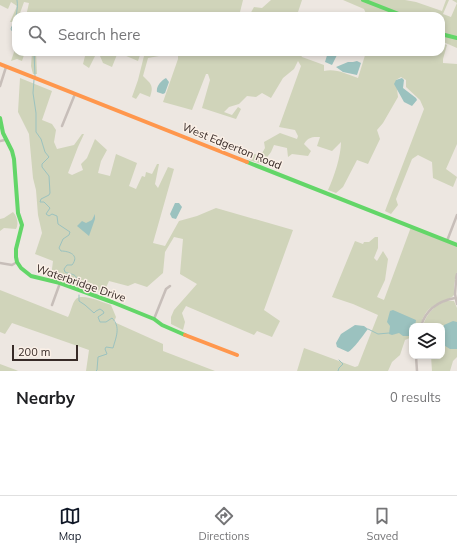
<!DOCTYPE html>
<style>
:root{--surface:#fff;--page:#f6f6f6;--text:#202124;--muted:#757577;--line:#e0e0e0;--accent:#111827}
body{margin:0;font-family:Mulish,sans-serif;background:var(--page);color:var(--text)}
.controls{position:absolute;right:12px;bottom:12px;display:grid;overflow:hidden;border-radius:8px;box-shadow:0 2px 6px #0003}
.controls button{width:36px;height:36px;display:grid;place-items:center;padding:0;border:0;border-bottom:1px solid var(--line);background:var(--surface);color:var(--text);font:20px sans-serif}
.scale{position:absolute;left:12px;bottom:10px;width:66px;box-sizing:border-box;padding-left:4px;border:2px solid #382b27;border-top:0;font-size:11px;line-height:14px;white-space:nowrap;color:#382b27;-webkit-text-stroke:3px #fbf0e7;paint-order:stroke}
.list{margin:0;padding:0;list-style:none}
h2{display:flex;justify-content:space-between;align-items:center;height:52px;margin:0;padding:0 16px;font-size:17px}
h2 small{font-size:13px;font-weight:400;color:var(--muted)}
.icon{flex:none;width:22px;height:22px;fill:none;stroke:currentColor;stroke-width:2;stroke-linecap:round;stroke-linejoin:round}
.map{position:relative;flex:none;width:457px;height:371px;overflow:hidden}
.search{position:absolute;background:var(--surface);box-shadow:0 2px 6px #0003;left:12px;right:12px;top:12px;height:44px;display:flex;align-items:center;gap:10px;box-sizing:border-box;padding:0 14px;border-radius:12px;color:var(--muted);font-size:15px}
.sheet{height:124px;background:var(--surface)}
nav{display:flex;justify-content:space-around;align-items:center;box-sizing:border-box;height:56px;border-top:1px solid var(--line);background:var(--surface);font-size:11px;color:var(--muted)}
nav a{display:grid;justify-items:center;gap:2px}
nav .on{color:var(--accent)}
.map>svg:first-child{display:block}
</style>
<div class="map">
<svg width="457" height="371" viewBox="0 0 457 371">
<rect width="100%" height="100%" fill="#ede7e1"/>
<path fill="#d0d4ba" d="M0,0H243L240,12L244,16H59L50,13L49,16H26L29,3L24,2L19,16H16V22H10L17,6L11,2L8,9L0,5Z
M271,0H302L298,12L307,13L308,16H249L254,7L262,8Z
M343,0H405L416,2L442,11L446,0H449L443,14L451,17L457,3L452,0H457V48L441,41V16H367L364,9Z
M441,43L447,45L443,59V63L457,64V144L446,169L457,177L453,187L433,178L432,162L418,155L412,159L396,199L398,205L391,214L385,211L424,109L420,100L406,87V80L401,77L396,80L398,97L383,123L377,130L380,139L368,164L357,160L343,187L336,193L328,190C334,177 341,156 341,142L332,151L317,146L320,137C312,137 308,137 304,144L311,151L308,156L292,154L288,157L287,148L274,145L271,152L262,164L249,160L254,154L261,155L265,148L264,142L280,133L297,139L298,136L295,130L279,127L301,66L298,61L294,69L283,78L271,98L262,93L256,97L247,96L239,104L229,107L224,112L232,115L238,107L241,109L236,119L202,108L210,80L208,74H206L192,110L163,102L178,59V52H299L302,57L324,65V71C335,68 347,74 358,78L366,52H405L407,56H415L418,52H441Z
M16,46V52H25L22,61L17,59L11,61Z
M32,52H36L37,74H33L31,66Z
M86,52H97L89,68L83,64Z
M102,52H118L112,67L103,63L100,56Z
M122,52H141L138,61L124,55Z
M145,52H161L159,56L148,58L143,76C151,84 154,85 150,97L140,93L136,99L132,97L138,80Z
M20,78L52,91L42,120L52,124L56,130L54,142L57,149L74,145L82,134H84L78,147L68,173L72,175L83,170L81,164L87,158L95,139L107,150L101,161L98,173L110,176L116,154L137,163L129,186L136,189L142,176L145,177L146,172L152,174L157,164H159L155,184L158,188L168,167L174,169L153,243L165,246L179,221L197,216L216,208L293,230L264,310L280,321L272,337L257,331L254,335L186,306L182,313L185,322L183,330L171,324V317L174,310L197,284L180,274L183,239L174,237L165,252L163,273L147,287L135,283L128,286L109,281L104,292L51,277L53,261L35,254L42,233L38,215L36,190L33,178L29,134L18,112Z
M13,212C17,216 19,224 16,229L4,228L0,231V219L4,218Z
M411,227L457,246V272L454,285V295L452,297C435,306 427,304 420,326H412V337L405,340L400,355L392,362L388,371H297L304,348L355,367L358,366L378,315L353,304L332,297L355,241L363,244L364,242H369L375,237H378V248L374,258L377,261L383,251L388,259L385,280L377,297L384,300Z
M0,290L68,317C71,312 72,303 76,299C83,293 103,303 111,305L116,317L114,322L163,344V351L215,371H86L89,350L12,323L5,334L0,332Z
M446,301H454L457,308V357L453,361L450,371H432L431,356H442V326H423C426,314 434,306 446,301Z
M0,364L16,370L18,371H0Z"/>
<path fill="#9bc2bf" d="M328,52L338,53L332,65L325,62Z
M357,61L361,63L357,75L343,72L336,67L348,62H353Z
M166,78L169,82L165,93L163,94L157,92C156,86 161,81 166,78Z
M402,78L404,80L403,88L416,98L417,100L412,106L404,102L394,84L396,80Z
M175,203H179L182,207L176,219L172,218L170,214Z
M95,214V219L89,236L77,226L82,221L86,223L92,220Z
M393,310L416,320L415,326H412V336H403L399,333L392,335L389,334L390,326L387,322L390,311Z
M453,321L457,322V349H450L442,344V329L444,325Z
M355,325L364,326L368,329C364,334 353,350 348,352L337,347L336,343L341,334Z"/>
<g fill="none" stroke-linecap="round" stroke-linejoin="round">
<path stroke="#9bc2bf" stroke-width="1" d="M16,16C17,11 18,5 17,0
M16,17L11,29L16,37
M34,52L35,76
M34,80L33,93L36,113V132L41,139L45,152L49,157L42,164V167L49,176L50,193L49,195L41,199L40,202H44L50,208L46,214L49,216L52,214L57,216L58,224L70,232L69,235L63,239L59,248L61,251C69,251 80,255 72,265H67L64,269L65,272C74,276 76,272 78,284
M79,295V301L85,305L94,313L96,311L100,309L103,311L104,313L98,317L100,322H106L112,318C121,327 116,337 113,348L106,347L105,349L107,354L98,357L97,370L96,371
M368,329L378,334L389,333
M338,371L339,368L343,364L339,360"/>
<path stroke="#c7beb9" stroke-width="2.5" d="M0,86L6,67
M62,126L75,94
M0,141L5,140
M447,241L457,215
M0,263L12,265L17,262
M456,281L455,294L457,304
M457,281L456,278L457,274
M52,305L60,283
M154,319L166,289L170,286
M421,326C426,309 439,301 455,298
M416,356L417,371"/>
<path stroke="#63d668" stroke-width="4" d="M363,0L404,16
M441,34L457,38
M0,118L3,133L12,151L14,159L18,213L22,225L16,249V257L17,262L21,268L31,276L60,283L112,302L154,319L162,325L185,335
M247,162L457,245"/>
<path stroke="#ff974d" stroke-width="4" d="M0,64L247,162
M185,335L237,355"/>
</g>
<g text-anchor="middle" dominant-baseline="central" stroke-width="3" stroke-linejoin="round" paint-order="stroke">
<g font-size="11" fill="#382b27" stroke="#fbf0e7">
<text transform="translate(232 146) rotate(22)">West Edgerton Road</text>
<text transform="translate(81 283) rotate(19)">Waterbridge Drive</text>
</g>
</g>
</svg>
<div class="controls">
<button><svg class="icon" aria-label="layers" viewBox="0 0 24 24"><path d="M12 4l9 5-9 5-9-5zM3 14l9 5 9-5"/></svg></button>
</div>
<div class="scale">200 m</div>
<div class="search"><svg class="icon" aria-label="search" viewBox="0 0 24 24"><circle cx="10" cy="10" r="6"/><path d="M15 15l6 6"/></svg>Search here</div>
</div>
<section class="sheet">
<h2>Nearby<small>0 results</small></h2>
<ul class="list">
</ul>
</section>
<nav>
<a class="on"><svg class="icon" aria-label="map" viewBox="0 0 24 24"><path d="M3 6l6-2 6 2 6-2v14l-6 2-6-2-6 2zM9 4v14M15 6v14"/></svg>Map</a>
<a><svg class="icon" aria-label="directions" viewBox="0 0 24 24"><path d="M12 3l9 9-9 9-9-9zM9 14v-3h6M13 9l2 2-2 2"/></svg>Directions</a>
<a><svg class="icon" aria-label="saved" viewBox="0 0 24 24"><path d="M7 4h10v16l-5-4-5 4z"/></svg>Saved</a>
</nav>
